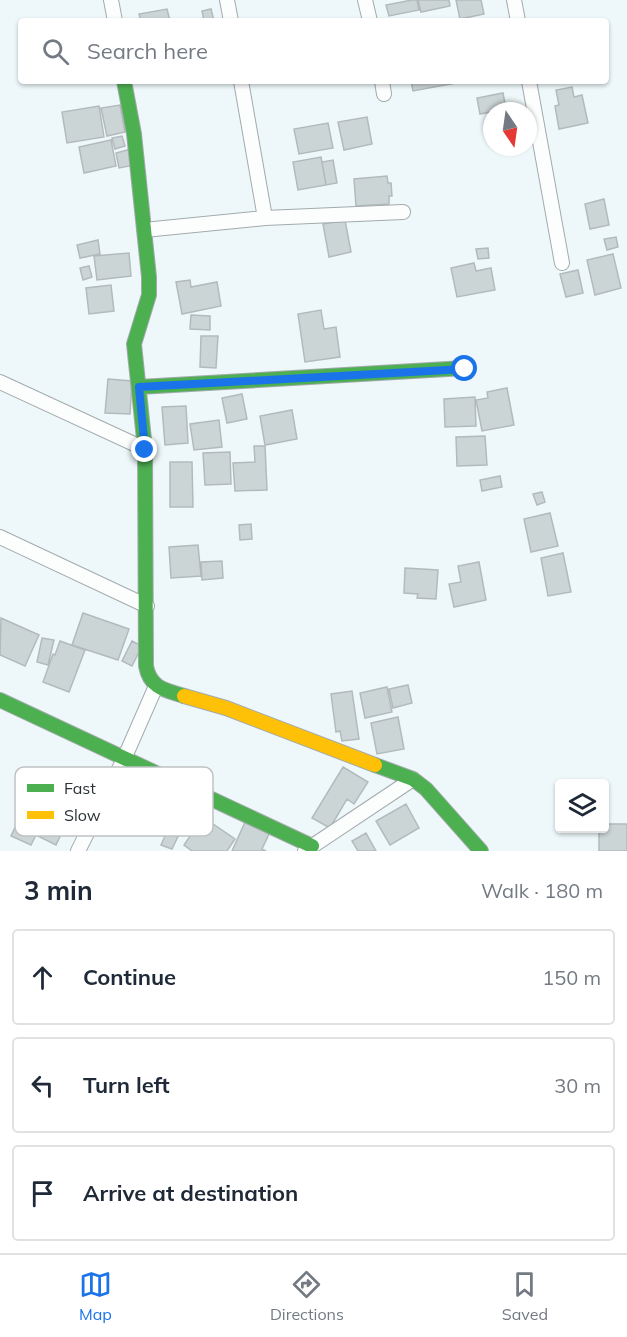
<!DOCTYPE html>
<meta charset="utf-8">
<style>
:root{--surface:#fff;--page:#f2f2f3;--text:#1f2937;--muted:#747a83;--line:#e0e1e3;--accent:#1a73e8}
body{margin:0;font-family:Mulish,sans-serif;background:var(--page);color:var(--text)}
.controls{position:absolute;right:18px;bottom:18px;display:grid;overflow:hidden;border-radius:6px;box-shadow:0 2px 4px #0004}
.controls button{width:54px;height:54px;display:grid;place-items:center;padding:0;border:0;border-bottom:2px solid var(--line);background:var(--surface);color:var(--text);font:30px sans-serif}
.compass{position:absolute;left:483px;top:102px;width:54px;height:54px;border-radius:50%;background:var(--surface);box-shadow:0 2px 4px #0004;rotate:167deg}
.stop{position:absolute;width:18px;height:18px;margin:-14px;border:4px solid #1a73e8;border-radius:50%;background:#fff}
.stop.end{background:#1a73e8;border-color:#fff;box-shadow:0 2px 6px #0008}
.list{margin:0;padding:0;list-style:none}
h2{display:flex;justify-content:space-between;align-items:center;height:78px;margin:0;padding:0 24px;font-size:26px}
h2 small{font-size:20px;font-weight:400;color:var(--muted)}
.list li{display:grid;grid-template-columns:39px 1fr auto;gap:18px;align-items:center;box-sizing:border-box;height:96px;margin:0 12px 12px;padding:0 12px;border:2px solid var(--line);border-radius:6px}
.list b{display:block;font-size:22px;white-space:nowrap}
.list em{font-size:20px;font-style:normal;color:var(--muted)}
.icon{flex:none;width:33px;height:33px;fill:none;stroke:currentColor;stroke-width:2;stroke-linecap:round;stroke-linejoin:round}
.map{position:relative;flex:none;width:627px;height:851px;overflow:hidden}
.search{position:absolute;background:var(--surface);box-shadow:0 2px 4px #0004;left:18px;right:18px;top:18px;height:66px;display:flex;align-items:center;gap:15px;box-sizing:border-box;padding:0 21px;border-radius:6px;color:var(--muted);font-size:22px}
.sheet{height:402px;background:var(--surface)}
nav{display:flex;justify-content:space-around;align-items:center;box-sizing:border-box;height:84px;border-top:2px solid var(--line);background:var(--surface);font-size:16px;color:var(--muted)}
nav a{display:grid;justify-items:center;gap:3px}
nav .on{color:var(--accent)}
.map>svg:first-child{display:block}
</style>
<div class="map">
<svg width="627" height="851" viewBox="0 0 627 851">
<rect width="100%" height="100%" fill="#eef8fa"/>
<path fill="#ccd5d6" stroke="#b2babc" stroke-width="1.5" d="M412,0H417L419,10L389,16L386,5Z
M418,0H449L450,6L421,12Z
M456,0H481L484,14L460,19Z
M167,9L170,21H141L139,14Z
M211,9L214,21H204L202,11Z
M411,81H462V82L413,91Z
M572,87L574,97L582,95L588,123L559,129L555,106L559,105L556,90Z
M503,93L506,109L480,114L477,98Z
M120,105L125,132L107,136L101,108Z
M99,106L104,137L67,143L62,112Z
M367,117L372,144L344,150L338,122Z
M328,123L333,148L299,154L294,129Z
M122,136L125,146L115,149L112,138Z
M111,140L116,166L84,173L79,147Z
M131,149L135,165L119,168L116,153Z
M321,157L326,185L298,190L293,162Z
M333,160L337,183L326,185L322,162Z
M387,176L388,183H391L392,196H389V204L356,206L354,179Z
M604,199L609,225L590,229L585,204Z
M345,220L351,252L329,257L323,224Z
M616,237L618,247L607,250L604,239Z
M98,240L100,254L80,258L77,245Z
M488,248L489,258L478,259L476,249Z
M129,253L131,276L97,280L94,256Z
M613,254L621,288L595,295L587,260Z
M474,263L476,271L491,268L495,290L457,297L451,268Z
M89,266L92,277L83,280L80,268Z
M578,270L583,293L566,297L560,274Z
M190,280L191,287L217,282L221,306L182,314L176,282Z
M111,285L114,311L89,314L86,288Z
M321,310L324,329L336,327L340,357L305,362L298,314Z
M191,315L210,316V330L190,329Z
M201,336H218L216,368L200,367Z
M108,379L132,381L130,414L105,413Z
M507,388L514,425L482,431L476,400L488,398L487,392Z
M242,394L247,419L227,423L222,398Z
M475,397L476,426L445,427L444,399Z
M186,406L188,443L165,445L162,407Z
M292,410L297,439L265,445L260,416Z
M219,420L222,447L194,450L190,424Z
M485,436L487,465L457,466L456,437Z
M254,446H265L267,490L235,491L233,463L255,462Z
M230,452L231,484L205,485L203,453Z
M170,462H192L193,507H170Z
M500,476L502,487L482,491L480,480Z
M542,492L545,502L537,505L533,494Z
M550,513L558,546L531,552L524,519Z
M251,524L252,539L240,540L239,525Z
M198,545L201,576L171,578L169,547Z
M563,553L571,592L548,596L541,558Z
M222,561L223,578L202,580L201,562Z
M479,562L486,600L454,607L449,584L461,582L458,566Z
M405,568L438,570L436,599L417,598L418,594L404,593Z
M83,613L129,629L118,660L72,645Z
M1,618L39,635L25,666L0,655Z
M42,638L54,640L48,665L37,662Z
M60,641L85,650L69,692L43,682L53,654L55,655Z
M132,641L142,646L132,666L122,661Z
M408,685L412,703L393,708L389,689Z
M387,687L392,712L365,718L360,693Z
M352,691L359,739L342,741L340,731L336,732L331,694Z
M398,717L404,749L377,754L371,723Z
M343,767L368,782L354,804L347,799L330,828L312,818Z
M33,790L64,804L56,821L65,826L56,845L36,835L31,845L11,836Z
M406,804L419,828L390,845L376,821Z
M203,817L235,839L227,851H192L184,845Z
M246,820L271,830L262,849L266,851H232Z
M604,824H627V851H599V828H604Z
M170,825L181,830L172,849L161,845Z
M366,833L376,851H358L352,841Z"/>
<g fill="none" stroke-linecap="round" stroke-linejoin="round">
<g stroke="#a3aaac" stroke-width="16">
<path id="street" d="M111,0L115,21
M227,0L231,21
M365,0L370,21
M514,0L518,21
M241,81L265,218
M382,81L384,94
M529,81L562,263
M144,230L265,218L403,212
M0,382L145,449
M0,537L147,606
M78,851L124,759L156,686
M305,851L413,779"/>
</g>
<g stroke="#a3aaac" stroke-width="16">
<path id="fast" d="M124,81L134,134L149,277V295L134,344L145,449L146,666C150,688 165,690 184,696
M139,387L465,368
M0,700L312,846
M375,765L413,779L426,789L481,851"/>
</g>
<g stroke="#a3aaac" stroke-width="16">
<path id="slow" d="M184,696L226,708L375,765"/>
</g>
<use href="#street" stroke="#fcfefe" stroke-width="14"/>
<use href="#fast" stroke="#4caf50" stroke-width="14"/>
<use href="#slow" stroke="#ffc107" stroke-width="14"/>
</g>
<g fill="none" stroke-linecap="round" stroke-linejoin="round">
<path stroke="#1a73e8" stroke-width="8" d="M145,450L139,387L465,369"/>
</g>
<rect x="15" y="767" width="198" height="69" rx="9" fill="#fff" stroke="#bfc2c2" stroke-width="1.5"/>
<rect x="27" y="784" width="27" height="8" fill="#4caf50"/>
<rect x="27" y="811" width="27" height="8" fill="#ffc107"/>
<g font-size="16" fill="#2a3234">
<text x="64" y="794">Fast</text>
<text x="64" y="821">Slow</text>
</g>
</svg>
<div class="controls">
<button><svg class="icon" aria-label="layers" viewBox="0 0 24 24"><path d="M12 4l9 5-9 5-9-5zM3 14l9 5 9-5"/></svg></button>
</div>
<svg class="compass" viewBox="-18 -18 36 36"><path d="M0-13l5 13h-10z" fill="#e53935"/><path d="M0 13l5-13h-10z" fill="#747a83"/></svg>
<div class="stop" style="left:465px;top:369px"></div>
<div class="stop end" style="left:145px;top:450px"></div>
<div class="search"><svg class="icon" aria-label="search" viewBox="0 0 24 24"><circle cx="10" cy="10" r="6"/><path d="M15 15l6 6"/></svg>Search here</div>
</div>
<section class="sheet">
<h2>3 min<small>Walk · 180 m</small></h2>
<ul class="list">
<li><svg class="icon" aria-label="ahead" viewBox="0 0 24 24"><path d="M12 20V5M6 11l6-6 6 6"/></svg><div><b>Continue</b></div><em>150 m</em></li>
<li><svg class="icon" aria-label="left" viewBox="0 0 24 24"><path d="M17 20v-9H6M10 6l-5 5 5 5"/></svg><div><b>Turn left</b></div><em>30 m</em></li>
<li><svg class="icon" aria-label="arrive" viewBox="0 0 24 24"><path d="M6 21V4h12l-3 4 3 4H6"/></svg><div><b>Arrive at destination</b></div></li>
</ul>
</section>
<nav>
<a class="on"><svg class="icon" aria-label="map" viewBox="0 0 24 24"><path d="M3 6l6-2 6 2 6-2v14l-6 2-6-2-6 2zM9 4v14M15 6v14"/></svg>Map</a>
<a><svg class="icon" aria-label="directions" viewBox="0 0 24 24"><path d="M12 3l9 9-9 9-9-9zM9 14v-3h6M13 9l2 2-2 2"/></svg>Directions</a>
<a><svg class="icon" aria-label="saved" viewBox="0 0 24 24"><path d="M7 4h10v16l-5-4-5 4z"/></svg>Saved</a>
</nav>
